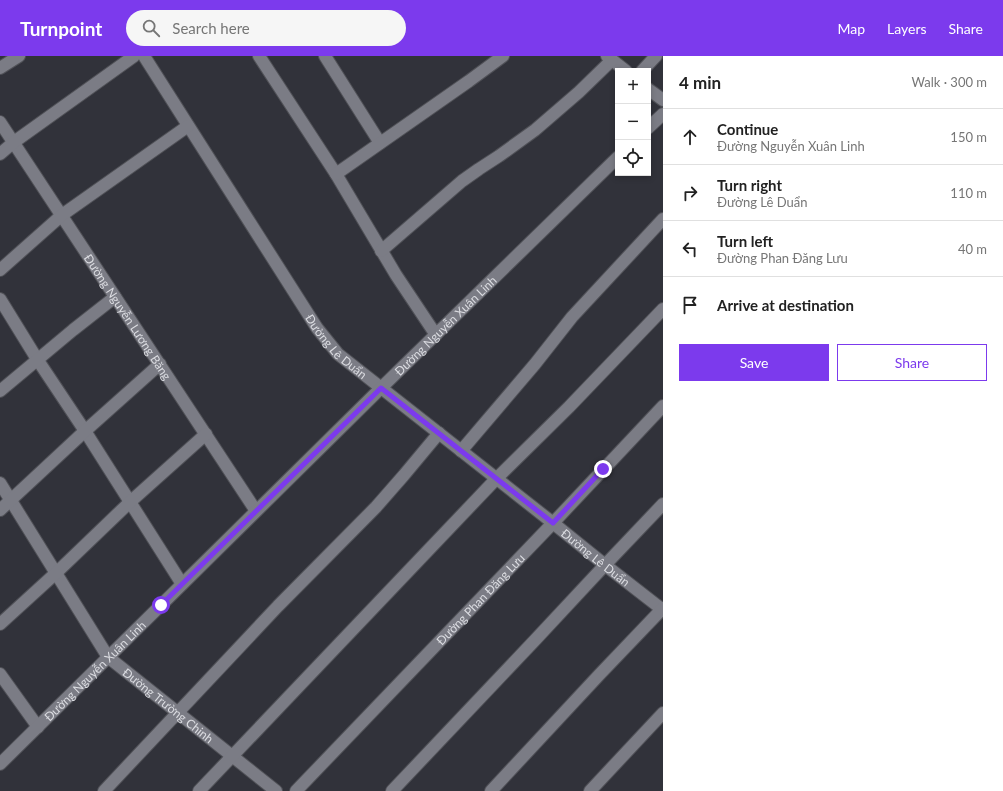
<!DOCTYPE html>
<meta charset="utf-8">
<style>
:root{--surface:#fff;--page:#f6f6f6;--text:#222;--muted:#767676;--line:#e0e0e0;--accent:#7c3aed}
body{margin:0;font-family:Lato,sans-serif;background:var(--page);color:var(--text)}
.controls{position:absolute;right:12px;top:12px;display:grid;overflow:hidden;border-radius:0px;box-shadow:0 2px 6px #0003}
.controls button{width:36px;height:36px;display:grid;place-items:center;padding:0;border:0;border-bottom:1px solid var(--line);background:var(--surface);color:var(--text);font:20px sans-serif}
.stop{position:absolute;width:12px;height:12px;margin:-9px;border:3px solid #7c3aed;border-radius:50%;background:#fff}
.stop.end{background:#7c3aed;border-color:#fff;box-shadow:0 1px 4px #0008}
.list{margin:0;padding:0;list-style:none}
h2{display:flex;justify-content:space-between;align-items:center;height:52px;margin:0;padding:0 16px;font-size:17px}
h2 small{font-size:13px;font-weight:400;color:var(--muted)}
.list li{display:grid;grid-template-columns:26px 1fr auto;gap:12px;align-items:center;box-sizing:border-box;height:56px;padding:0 16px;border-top:1px solid var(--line)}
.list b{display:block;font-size:15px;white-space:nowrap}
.list p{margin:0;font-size:13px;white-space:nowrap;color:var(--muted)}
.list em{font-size:13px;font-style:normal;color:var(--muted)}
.actions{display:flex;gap:8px;padding:12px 16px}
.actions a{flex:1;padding:9px 0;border:1px solid var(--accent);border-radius:0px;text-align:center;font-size:14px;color:var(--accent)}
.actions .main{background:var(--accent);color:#fff}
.icon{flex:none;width:22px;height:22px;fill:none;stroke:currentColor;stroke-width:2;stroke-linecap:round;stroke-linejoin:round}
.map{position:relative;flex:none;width:663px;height:735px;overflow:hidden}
header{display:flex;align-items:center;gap:24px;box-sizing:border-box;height:56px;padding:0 20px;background:var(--accent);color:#fff}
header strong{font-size:19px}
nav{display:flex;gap:22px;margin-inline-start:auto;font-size:14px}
.search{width:280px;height:36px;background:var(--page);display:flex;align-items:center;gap:10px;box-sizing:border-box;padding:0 14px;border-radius:22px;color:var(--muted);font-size:15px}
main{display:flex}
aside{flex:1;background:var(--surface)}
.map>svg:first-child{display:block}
</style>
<header>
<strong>Turnpoint</strong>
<div class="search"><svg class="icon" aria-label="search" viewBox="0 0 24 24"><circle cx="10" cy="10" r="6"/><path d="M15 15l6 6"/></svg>Search here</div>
<nav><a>Map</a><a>Layers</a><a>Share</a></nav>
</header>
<main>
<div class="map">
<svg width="663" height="735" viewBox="0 0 663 735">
<rect width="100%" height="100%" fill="#31323a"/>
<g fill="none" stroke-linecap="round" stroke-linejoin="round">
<g stroke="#505157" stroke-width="14">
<g id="minor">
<path id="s1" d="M144,0L317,272L338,298L553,467L605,509L663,554"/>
<path d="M259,0L336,118L396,219L436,279"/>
<path d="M325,0L380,87"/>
<path d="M607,0L626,15"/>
<path d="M0,12L19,0"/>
<path d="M642,15L656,0"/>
<path d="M648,33L663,44"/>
<path id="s2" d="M0,66L256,455"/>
<path d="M648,72L663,58"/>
<path d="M0,98L14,86L134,0"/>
<path d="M336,118L469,25L503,0"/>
<path d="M381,195L462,125L479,113L499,100L535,74L579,36L612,4"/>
<path d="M0,214L62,159L188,70"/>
<path d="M0,243L37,303L85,375L182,528"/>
<path d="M0,335L73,274L115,241"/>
<path d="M461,395L535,308L572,261L663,163"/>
<path id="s3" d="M0,427L108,601L276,735"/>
<path d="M0,454L85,375L160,308"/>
<path d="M0,568L56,517L130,446L206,378"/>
<path d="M0,618L38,671"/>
<path id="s4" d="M0,708L381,332L618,101"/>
<path d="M104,735L278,550L376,451L404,419L439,377"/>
<path d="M199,735L497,422L569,351L663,253"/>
<path id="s5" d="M296,735L553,467L663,350"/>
<path d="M392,735L536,583L605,509L663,448"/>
<path d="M491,735L599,619L663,552"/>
<path d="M590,735L663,657"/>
</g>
</g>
<use href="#minor" stroke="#7b7c85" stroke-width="12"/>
</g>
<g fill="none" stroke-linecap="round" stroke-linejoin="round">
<path stroke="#7c3aed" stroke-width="5" d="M161,549L381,332L553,467L603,413"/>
</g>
<g text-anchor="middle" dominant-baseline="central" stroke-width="4" stroke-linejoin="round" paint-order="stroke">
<g font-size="12" fill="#dcdde2" stroke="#31323a">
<text stroke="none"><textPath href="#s2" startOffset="233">Đường Nguyễn Lương Băng</textPath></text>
<text stroke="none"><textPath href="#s4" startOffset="625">Đường Nguyễn Xuân Linh</textPath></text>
<text stroke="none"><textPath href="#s1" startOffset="349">Đường Lê Duẩn</textPath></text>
<text stroke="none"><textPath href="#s1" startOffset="684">Đường Lê Duẩn</textPath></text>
<text stroke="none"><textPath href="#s5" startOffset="266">Đường Phan Đăng Lưu</textPath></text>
<text stroke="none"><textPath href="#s4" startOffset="133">Đường Nguyễn Xuân Linh</textPath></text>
<text stroke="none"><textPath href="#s3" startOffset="282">Đường Trường Chinh</textPath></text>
</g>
</g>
</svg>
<div class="controls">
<button>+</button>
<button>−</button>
<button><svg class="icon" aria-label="locate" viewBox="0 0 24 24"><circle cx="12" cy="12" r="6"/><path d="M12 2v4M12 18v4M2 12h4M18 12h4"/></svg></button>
</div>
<div class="stop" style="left:161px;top:549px"></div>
<div class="stop end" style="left:603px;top:413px"></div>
</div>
<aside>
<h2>4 min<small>Walk · 300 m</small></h2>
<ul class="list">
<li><svg class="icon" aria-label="ahead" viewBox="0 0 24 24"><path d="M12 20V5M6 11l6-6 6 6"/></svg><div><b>Continue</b><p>Đường Nguyễn Xuân Linh</p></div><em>150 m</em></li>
<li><svg class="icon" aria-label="right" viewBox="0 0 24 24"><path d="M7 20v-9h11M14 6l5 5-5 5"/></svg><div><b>Turn right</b><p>Đường Lê Duẩn</p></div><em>110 m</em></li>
<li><svg class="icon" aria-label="left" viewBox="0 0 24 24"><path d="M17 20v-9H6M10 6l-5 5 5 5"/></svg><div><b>Turn left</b><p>Đường Phan Đăng Lưu</p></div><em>40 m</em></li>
<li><svg class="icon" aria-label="arrive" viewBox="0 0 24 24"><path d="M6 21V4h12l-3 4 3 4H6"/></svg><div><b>Arrive at destination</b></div></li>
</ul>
<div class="actions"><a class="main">Save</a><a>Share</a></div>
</aside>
</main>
